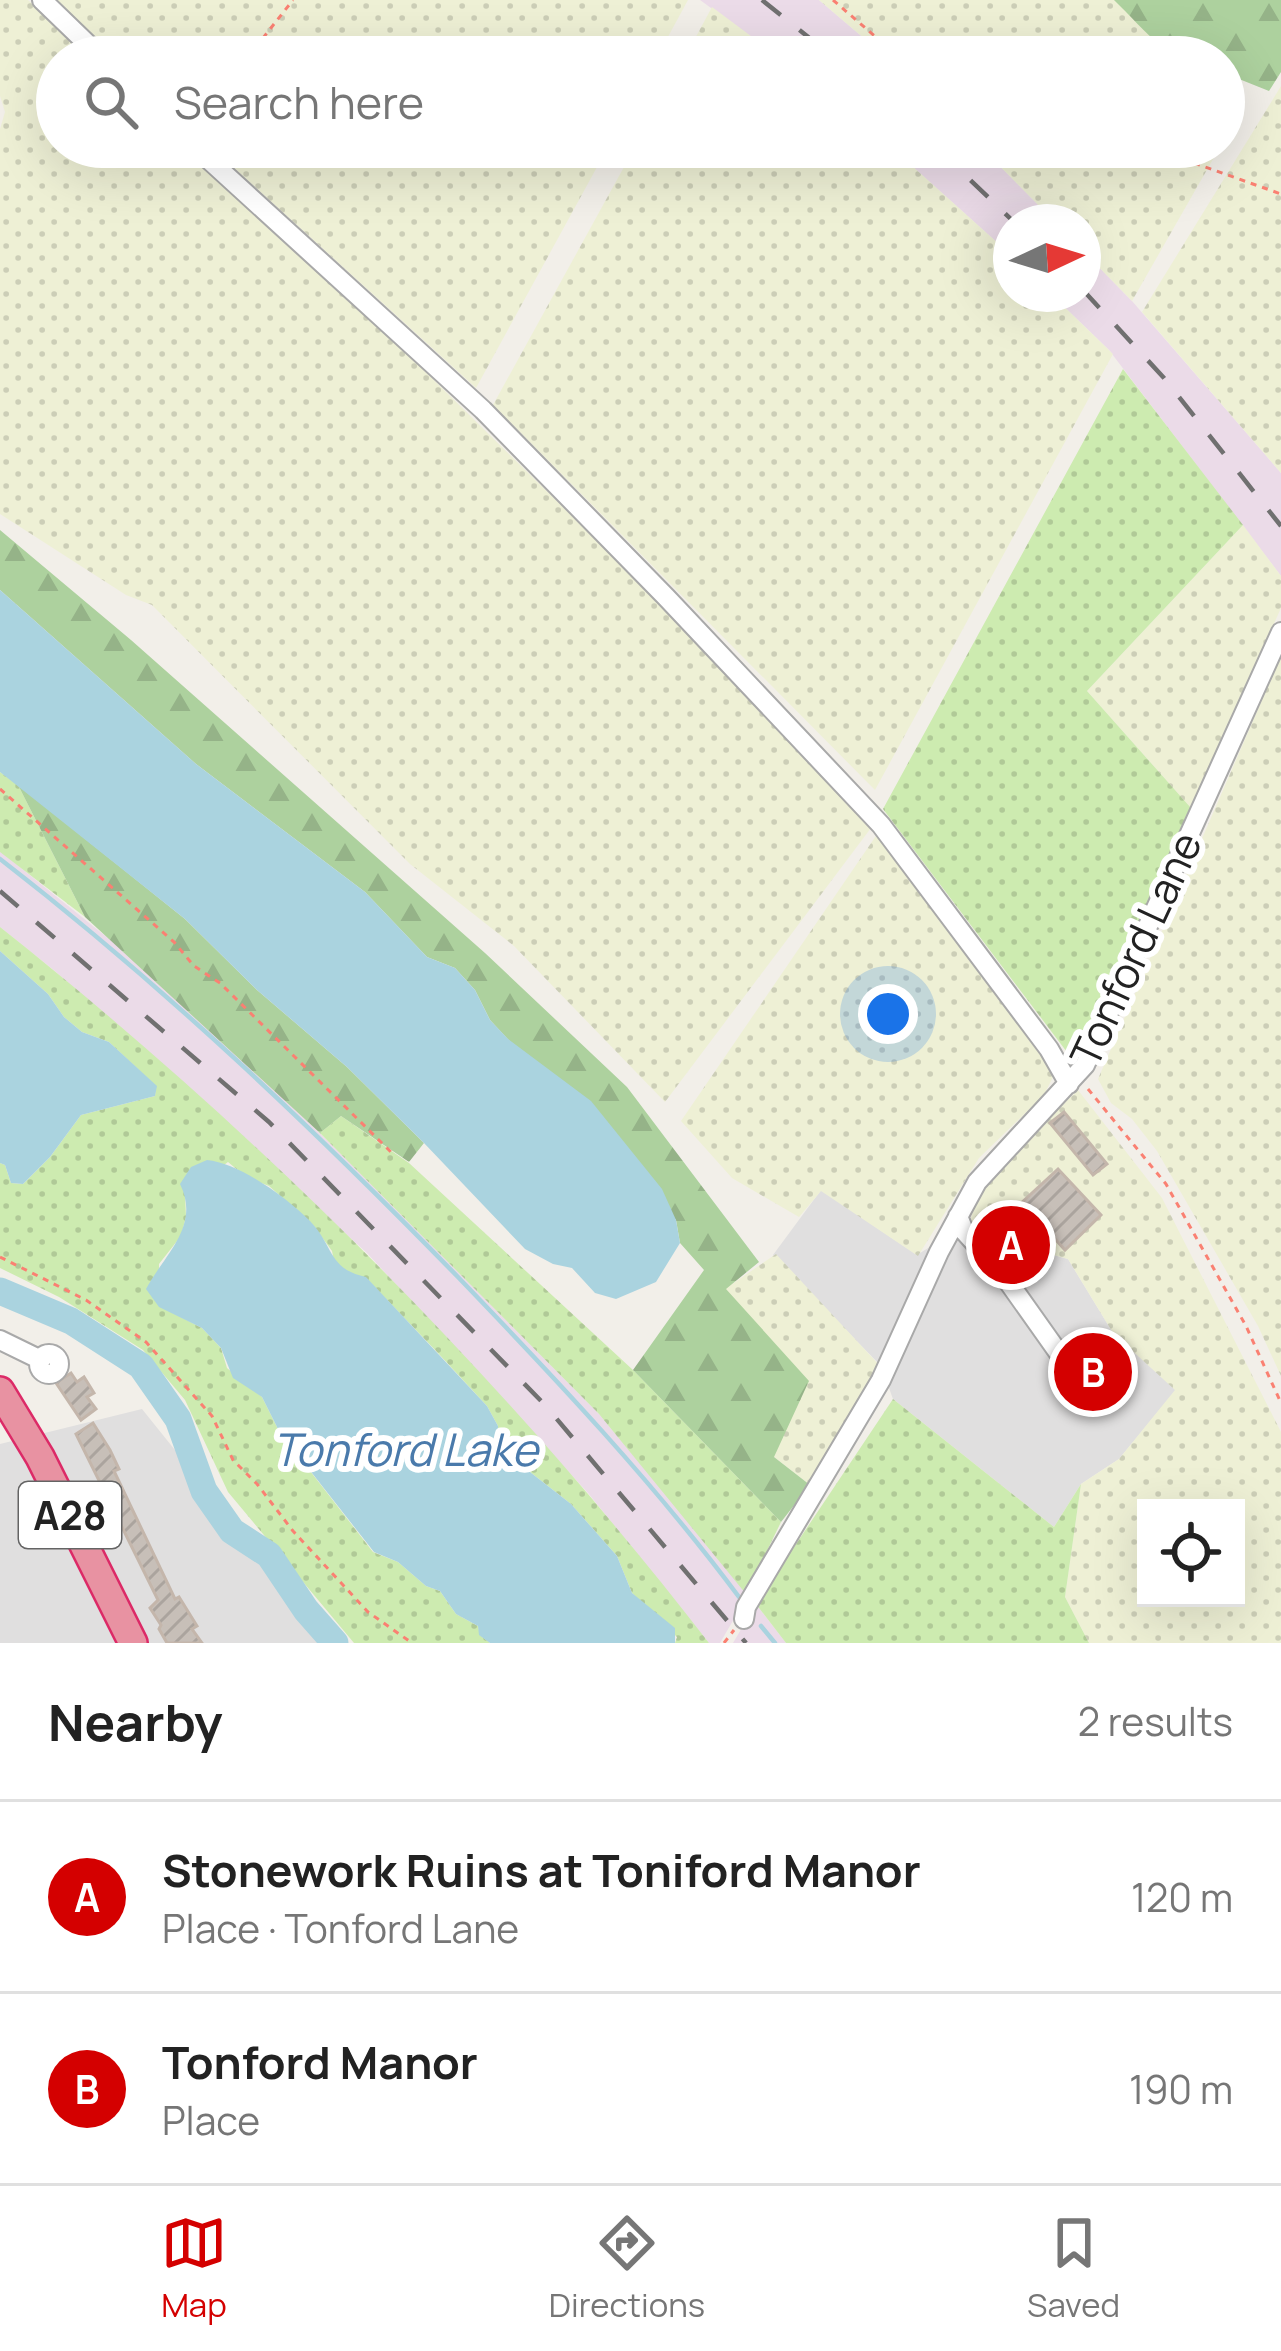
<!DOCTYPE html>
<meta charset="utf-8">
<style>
:root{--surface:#fff;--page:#f6f6f6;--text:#222;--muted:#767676;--line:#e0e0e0;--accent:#d40000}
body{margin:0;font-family:Manrope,sans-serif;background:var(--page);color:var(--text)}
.controls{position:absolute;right:36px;bottom:36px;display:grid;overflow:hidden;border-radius:0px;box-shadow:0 12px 48px #0002}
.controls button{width:108px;height:108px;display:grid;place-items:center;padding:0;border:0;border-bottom:3px solid var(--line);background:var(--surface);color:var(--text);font:60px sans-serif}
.compass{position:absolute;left:993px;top:204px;width:108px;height:108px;border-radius:50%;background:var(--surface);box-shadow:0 12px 48px #0002;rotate:86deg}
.you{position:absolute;left:888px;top:1014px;width:42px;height:42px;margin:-30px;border:9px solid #fff;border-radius:50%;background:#1a73e8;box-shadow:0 0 0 18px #1a73e833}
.badge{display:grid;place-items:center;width:78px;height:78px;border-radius:50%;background:var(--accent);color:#fff;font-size:39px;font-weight:700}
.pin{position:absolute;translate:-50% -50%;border:6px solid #fff;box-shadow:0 3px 12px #0006}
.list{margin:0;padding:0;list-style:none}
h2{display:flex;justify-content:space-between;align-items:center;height:156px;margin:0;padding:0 48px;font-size:51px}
h2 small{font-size:39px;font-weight:400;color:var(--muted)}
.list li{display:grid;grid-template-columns:78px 1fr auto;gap:36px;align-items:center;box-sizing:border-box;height:192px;padding:0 48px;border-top:3px solid var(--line)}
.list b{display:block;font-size:45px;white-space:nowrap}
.list p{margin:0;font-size:39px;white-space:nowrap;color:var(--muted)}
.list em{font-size:39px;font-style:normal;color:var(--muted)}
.icon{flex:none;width:66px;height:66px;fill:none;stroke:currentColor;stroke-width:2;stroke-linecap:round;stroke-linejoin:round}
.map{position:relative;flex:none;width:1281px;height:1643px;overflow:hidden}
.search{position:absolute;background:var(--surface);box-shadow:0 12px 48px #0002;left:36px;right:36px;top:36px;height:132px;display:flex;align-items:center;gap:30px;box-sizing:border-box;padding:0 42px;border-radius:66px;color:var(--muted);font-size:45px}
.sheet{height:540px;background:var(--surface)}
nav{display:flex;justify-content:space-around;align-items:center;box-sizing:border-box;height:168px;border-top:3px solid var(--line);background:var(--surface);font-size:33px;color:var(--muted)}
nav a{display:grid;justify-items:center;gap:6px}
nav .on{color:var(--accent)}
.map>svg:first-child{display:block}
</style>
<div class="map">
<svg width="1281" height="1643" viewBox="0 0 1281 1643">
<defs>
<pattern id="farmland-dots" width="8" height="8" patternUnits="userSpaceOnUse" patternTransform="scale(3)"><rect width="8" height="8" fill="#eef0d5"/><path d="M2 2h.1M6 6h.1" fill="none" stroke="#ccceb7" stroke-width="1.8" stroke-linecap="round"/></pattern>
<pattern id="grass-dots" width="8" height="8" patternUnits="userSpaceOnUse" patternTransform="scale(3)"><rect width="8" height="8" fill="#cdebb0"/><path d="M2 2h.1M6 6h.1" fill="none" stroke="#b0c997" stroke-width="1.8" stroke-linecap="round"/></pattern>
<pattern id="forest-firs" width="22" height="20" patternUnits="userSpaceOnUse" patternTransform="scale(3)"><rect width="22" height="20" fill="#add19e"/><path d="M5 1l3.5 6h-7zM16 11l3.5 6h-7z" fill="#95b388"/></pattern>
<pattern id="building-hatch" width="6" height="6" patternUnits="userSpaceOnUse" patternTransform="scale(3)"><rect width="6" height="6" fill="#c7bfb8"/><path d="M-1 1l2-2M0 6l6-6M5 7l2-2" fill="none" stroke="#aba49e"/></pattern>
</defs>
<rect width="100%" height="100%" fill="#f2efe9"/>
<path fill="#e0dfdf" d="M821,1190L917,1255L958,1229L1068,1259L1113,1333L1176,1390L1119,1459L1081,1484L1054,1527L893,1399L881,1366L773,1255Z
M142,1409L330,1643H0V1444Z"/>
<path fill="#ebdbe8" d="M700,0H819L886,57H779Z
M891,147H981L1055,222H1011V255Z
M1083,251L1132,301L1281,473V576L1109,350L1051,294H1083Z
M0,851L155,976L354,1166L599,1414L705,1541L728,1528L764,1567L720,1643H709L588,1493L367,1253L56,972L0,927Z
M756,1604L786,1643H733Z"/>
<path fill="url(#farmland-dots)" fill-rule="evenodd" d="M0,0H28L90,57H57V147H187L378,325L644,587L874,824L665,1102L514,946L410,864L152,605L126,595L0,514V129L5,112L0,96Z
M51,0H688L657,57H113Z
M819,0H1131L1198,57H886Z
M712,7L779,57H685Z
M1281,86V473L1142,312Z
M211,147H608L476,388Z
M635,147H891L1011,255V294H1051L1113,354L875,790L493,405Z
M981,147H1220L1132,301L1083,251V222H1055Z
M1243,525L1281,576V608L1191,808L1087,691Z
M1281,656V1376L1258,1326L1157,1151L1132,1119L1111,1103L1098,1079Z
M880,830L1049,1047L1053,1077L1044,1095L979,1158L918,1256L821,1191L799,1217L732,1178L681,1121Z
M1078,1090L1162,1198L1281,1432V1643H1089L1065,1597L1081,1484L1119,1459L1175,1390L1113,1333L1068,1259L967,1231L981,1184ZM1146,1508H1236V1598H1146Z
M776,1254L881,1367L810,1485L774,1457L725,1289Z"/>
<path fill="url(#grass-dots)" d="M1123,369L1243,525L1087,691L1191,808L1079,1068L883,809Z
M0,772L18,785L85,917L0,852Z
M0,927C262,1135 504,1378 709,1643H675L677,1637L632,1593L617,1556L571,1504L512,1458L498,1437V1426L487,1406L437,1352L366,1278L346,1273L334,1261L332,1251L313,1225L269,1186L246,1177L228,1162L185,1194L186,1217L181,1236L159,1264V1306L202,1328L221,1348L227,1368L262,1397L279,1431L373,1552L398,1562L426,1586L440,1591L456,1614L478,1626L480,1635L490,1643H354L228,1492L185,1400L143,1350L59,1297L0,1268V1163L5,1165L11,1183L23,1184L50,1157L81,1115L155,1096L156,1086L109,1042L82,1032L64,1017L48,994L0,951Z
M341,1116L409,1163L633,1370L781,1522L746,1594L599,1414L320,1133Z
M893,1399L1054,1527L1081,1484L1065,1597L1089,1643H786L756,1604Z"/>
<path fill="url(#forest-firs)" d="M1114,0H1281V72L1269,91L1224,73V57C1159,57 1158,43 1114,0Z
M0,530L131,640L485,953L627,1087L759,1262L726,1289L809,1381L774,1457L810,1485L781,1522L633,1370L704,1270L680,1243L676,1220L490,1020L475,990L455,968L427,957L365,892L196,764L0,590Z
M18,785L185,919L257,990L347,1067L424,1143L409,1162L341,1116L320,1133L85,917Z"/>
<path fill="#aad3df" d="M0,590L196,764L365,892L427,957L455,968L475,990L490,1020L508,1039L591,1101L662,1189L676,1220L680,1243L656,1282L616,1299L595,1293L572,1268L553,1264L525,1249L424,1143L347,1067L257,990L185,919L0,772Z
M0,951L48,994L64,1017L82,1032L109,1042L157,1086L155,1096L81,1115L50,1157L23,1184L11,1183L5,1165L0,1163Z
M207,1160C239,1163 286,1197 310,1221C334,1246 328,1269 366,1277L487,1406L498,1426V1438L512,1458L571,1504L617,1556L632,1593L675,1628V1643H490L479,1635L478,1626L456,1614L440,1591L426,1586L398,1562L374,1552L279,1431L262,1397L233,1378L221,1348L202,1328L159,1307L146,1289C164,1255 201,1226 180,1184L191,1167Z"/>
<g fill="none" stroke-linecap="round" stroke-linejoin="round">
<path stroke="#aad3df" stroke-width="4.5" d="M0,859C164,986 313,1128 457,1276C556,1379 654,1483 739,1597
M761,1626L775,1643"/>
<path stroke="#aad3df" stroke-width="27" d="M0,1291L71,1321L141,1366L178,1419L204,1491L232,1531L269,1555L306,1610L335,1643"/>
</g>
<path fill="url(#building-hatch)" stroke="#c4b6ab" stroke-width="3" d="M1064,1112L1107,1164L1093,1175L1050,1123Z
M1058,1169L1101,1215L1065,1250L1047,1230L1031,1245L1006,1217Z
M1096,1348L1114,1361L1105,1373L1123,1386L1115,1397L1097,1384L1084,1365Z
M71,1373L77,1382L84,1377L94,1393L87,1397L96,1409L81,1420L56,1383Z
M93,1423L110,1450L119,1469L114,1471L175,1599L179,1597L197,1626L192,1629L202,1643H167L159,1629L161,1625L150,1608L158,1600L76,1434Z"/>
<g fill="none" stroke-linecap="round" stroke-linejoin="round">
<g stroke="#a9a9a9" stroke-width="22">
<path id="minor" d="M42,0L101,57
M195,147L483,410L666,597L881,825L1049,1049L1069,1084
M958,1216L964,1231L1002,1273L1087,1393
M0,1340L41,1360
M39 1364a10 10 0 1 1 20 0a10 10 0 1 1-20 0Z
M744,1619L746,1607L881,1380L939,1252L977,1182L1085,1065L1281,632"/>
</g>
<g stroke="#dc2a67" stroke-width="32">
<path id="highway" d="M0,1391L40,1457L133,1643"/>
</g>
<path stroke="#fa8072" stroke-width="3" stroke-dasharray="6 6" stroke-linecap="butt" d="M833,0L899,57
M248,57L293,0
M1149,147L1281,194
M0,789L174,942L194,966L220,983L394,1155
M1088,1089L1166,1184L1246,1326L1281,1403
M0,1257L86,1300L146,1342L212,1416L233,1460L257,1484L293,1531L368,1612L412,1643
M724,1643L734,1630"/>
<use href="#minor" stroke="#fff" stroke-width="18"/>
<use href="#highway" stroke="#e892a2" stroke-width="27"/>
<path stroke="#707070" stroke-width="4.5" stroke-dasharray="24 24" stroke-linecap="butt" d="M762,0L833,57
M936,147L1014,222
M1083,290L1164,378L1281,526
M0,891L269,1122L545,1405L746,1643"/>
</g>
<g text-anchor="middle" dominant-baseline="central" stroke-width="12" stroke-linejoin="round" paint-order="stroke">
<rect fill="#fff" stroke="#646464" stroke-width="3" x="19" y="1482" width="102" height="66" rx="9"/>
<g font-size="39" font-weight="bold" fill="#222">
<text x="70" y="1515">A28</text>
</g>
<g font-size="42" fill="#222" stroke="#fff">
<text transform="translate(1135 949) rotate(-65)">Tonford Lane</text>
</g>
<g font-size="45" font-style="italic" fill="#4a7aab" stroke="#fff">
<text x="405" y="1449">Tonford Lake</text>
</g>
</g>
</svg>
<div class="controls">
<button><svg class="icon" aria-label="locate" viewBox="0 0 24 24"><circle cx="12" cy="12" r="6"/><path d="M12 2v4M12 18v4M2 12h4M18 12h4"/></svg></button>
</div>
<svg class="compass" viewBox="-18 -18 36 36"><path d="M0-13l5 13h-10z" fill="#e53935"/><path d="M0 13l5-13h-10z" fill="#767676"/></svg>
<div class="you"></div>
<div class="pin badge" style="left:1011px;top:1245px">A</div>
<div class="pin badge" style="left:1093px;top:1372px">B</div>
<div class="search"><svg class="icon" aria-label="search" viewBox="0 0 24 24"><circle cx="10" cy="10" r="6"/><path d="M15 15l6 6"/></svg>Search here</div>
</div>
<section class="sheet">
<h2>Nearby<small>2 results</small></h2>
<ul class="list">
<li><span class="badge">A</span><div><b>Stonework Ruins at Toniford Manor</b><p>Place · Tonford Lane</p></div><em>120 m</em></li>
<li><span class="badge">B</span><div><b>Tonford Manor</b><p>Place</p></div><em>190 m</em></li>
</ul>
</section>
<nav>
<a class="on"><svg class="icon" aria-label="map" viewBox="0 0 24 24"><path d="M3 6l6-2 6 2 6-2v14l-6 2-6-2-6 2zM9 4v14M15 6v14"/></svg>Map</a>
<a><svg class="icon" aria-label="directions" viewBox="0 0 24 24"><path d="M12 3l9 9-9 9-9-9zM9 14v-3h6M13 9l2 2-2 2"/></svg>Directions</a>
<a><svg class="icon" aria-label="saved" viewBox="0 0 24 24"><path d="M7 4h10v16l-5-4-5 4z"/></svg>Saved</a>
</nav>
